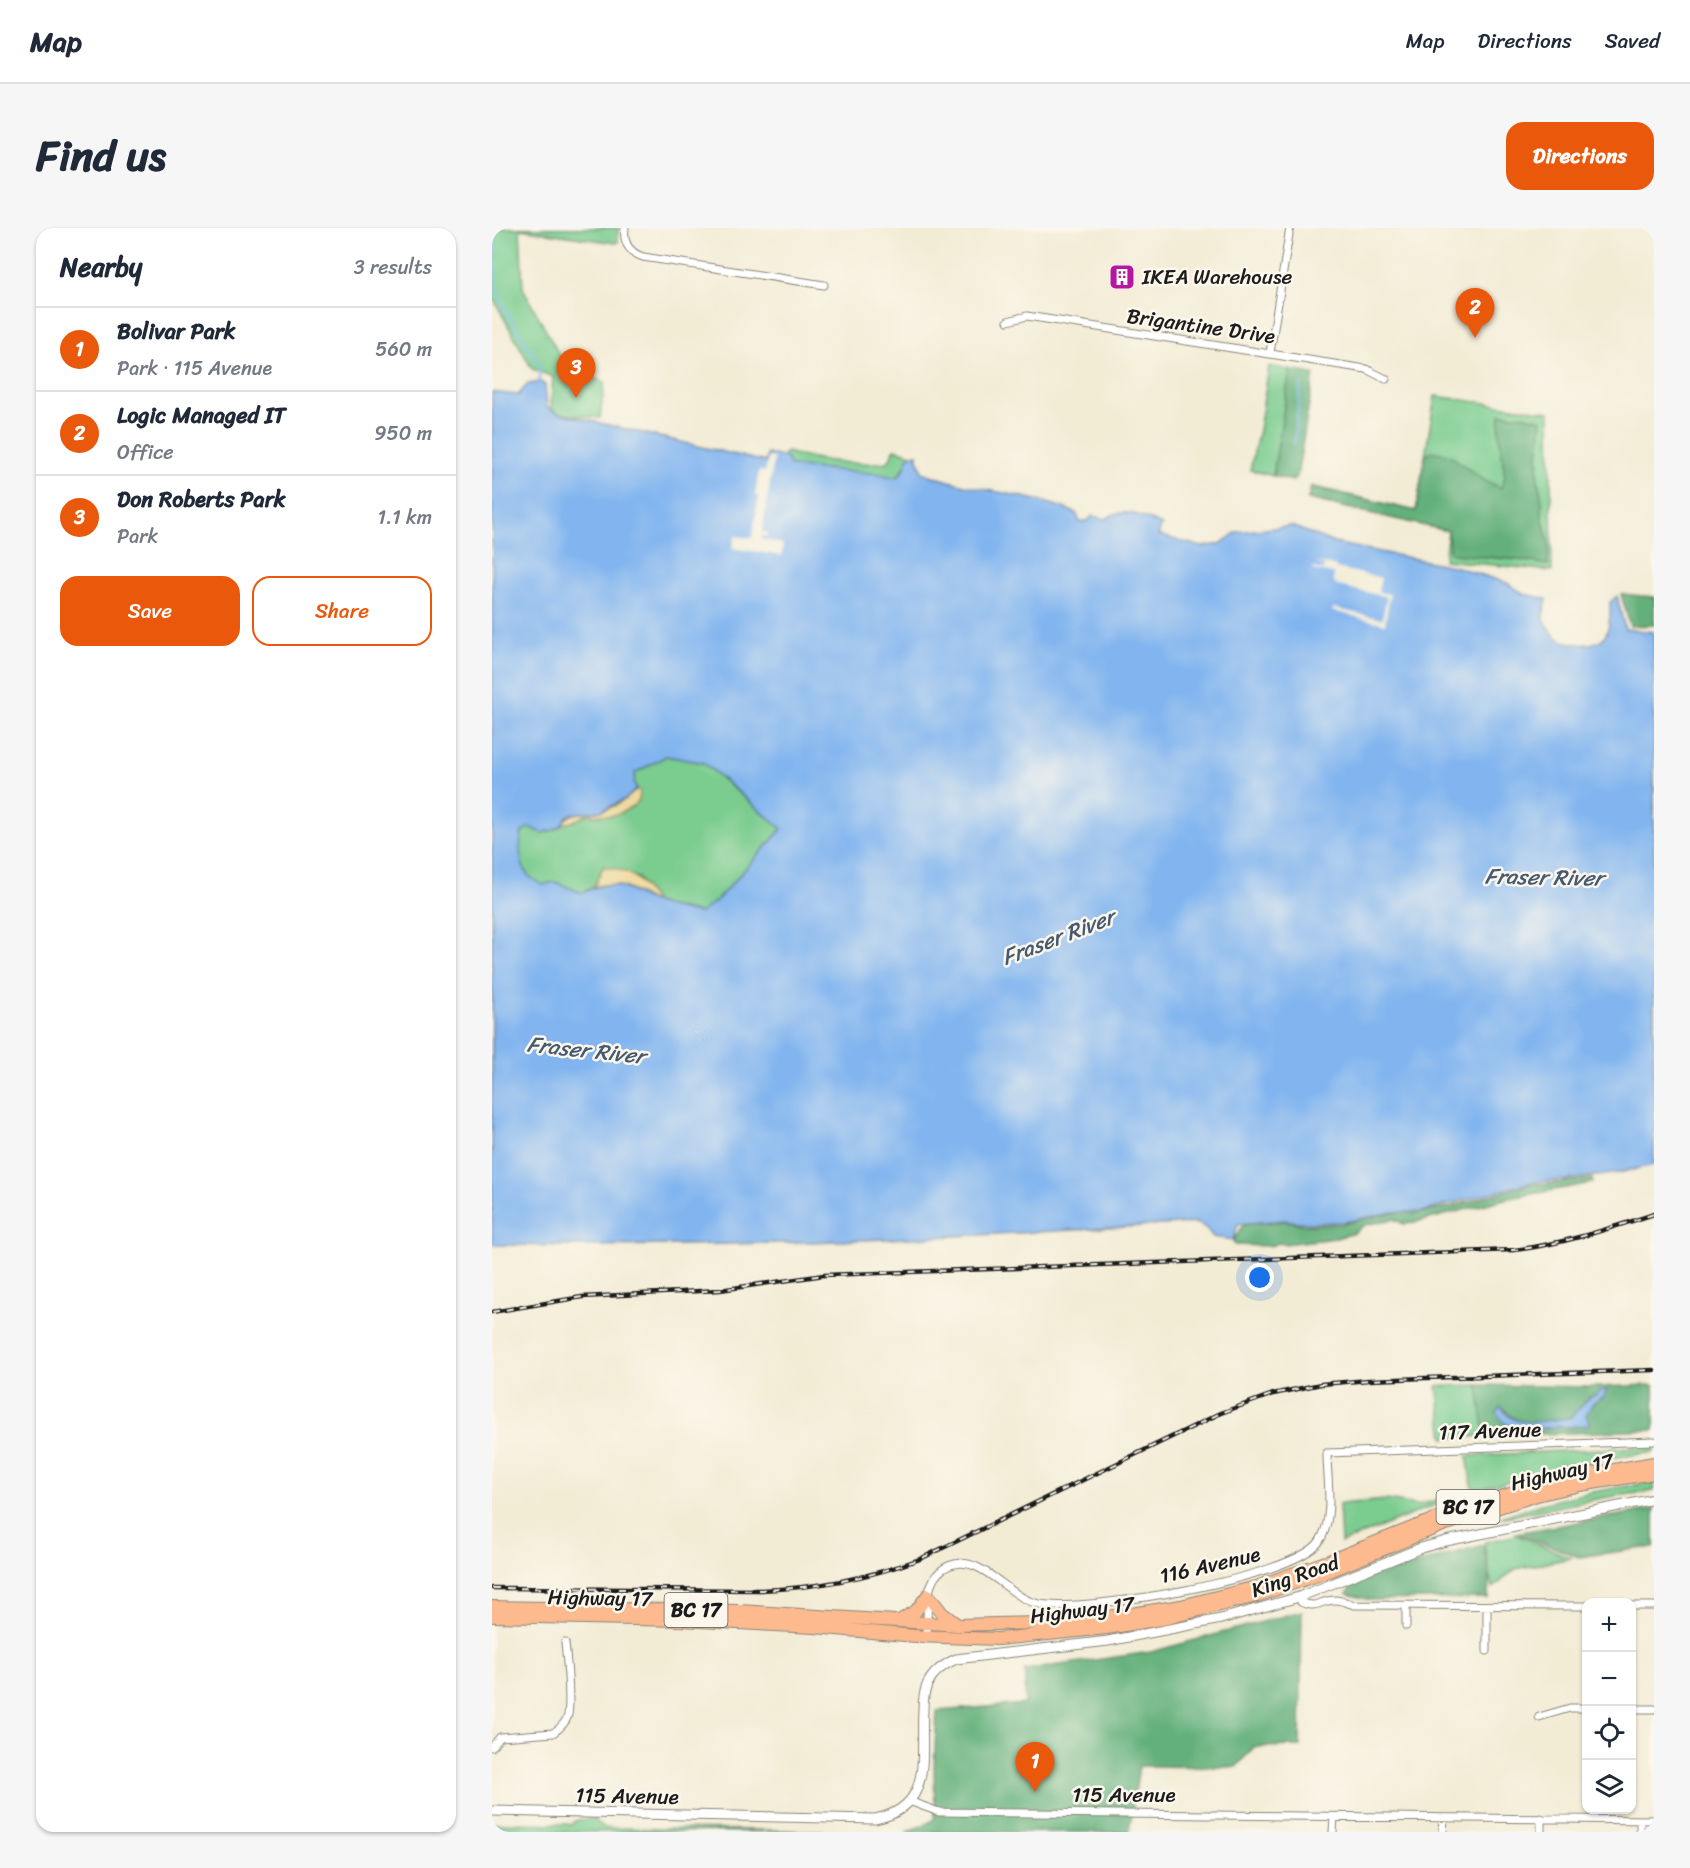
<!DOCTYPE html>
<meta charset="utf-8">
<style>
:root{--surface:#fff;--page:#f6f6f7;--text:#1f2937;--muted:#747a83;--line:#e0e1e3;--accent:#ea580c}
body{margin:0;font-family:Sriracha,sans-serif;background:var(--page);color:var(--text)}
.controls{position:absolute;right:18px;bottom:18px;display:grid;overflow:hidden;border-radius:12px;box-shadow:0 2px 4px #0004}
.controls button{width:54px;height:54px;display:grid;place-items:center;padding:0;border:0;border-bottom:2px solid var(--line);background:var(--surface);color:var(--text);font:30px sans-serif}
.you{position:absolute;left:768px;top:1050px;width:21px;height:21px;margin:-15px;border:4px solid #fff;border-radius:50%;background:#1a73e8;box-shadow:0 0 0 9px #1a73e833}
.badge{display:grid;place-items:center;width:39px;height:39px;border-radius:50%;background:var(--accent);color:#fff;font-size:20px;font-weight:700}
.pin{position:absolute;translate:-50% -50px;filter:drop-shadow(0 2px 3px #0008)}
.pin::after{content:'';position:absolute;top:32px;width:21px;height:18px;background:inherit;clip-path:polygon(0 0,100% 0,50% 100%)}
.list{margin:0;padding:0;list-style:none}
h2{display:flex;justify-content:space-between;align-items:center;height:78px;margin:0;padding:0 24px;font-size:26px}
h2 small{font-size:20px;font-weight:400;color:var(--muted)}
.list li{display:grid;grid-template-columns:39px 1fr auto;gap:18px;align-items:center;box-sizing:border-box;height:84px;padding:0 24px;border-top:2px solid var(--line)}
.list b{display:block;font-size:22px;white-space:nowrap}
.list p{margin:0;font-size:20px;white-space:nowrap;color:var(--muted)}
.list em{font-size:20px;font-style:normal;color:var(--muted)}
.actions{display:flex;gap:12px;padding:18px 24px}
.actions a{flex:1;padding:14px 0;border:2px solid var(--accent);border-radius:18px;text-align:center;font-size:21px;color:var(--accent)}
.actions .main{background:var(--accent);color:#fff}
.icon{flex:none;width:33px;height:33px;fill:none;stroke:currentColor;stroke-width:2;stroke-linecap:round;stroke-linejoin:round}
.map{position:relative;flex:none;width:1162px;height:1604px;overflow:hidden;border-radius:18px}
header{display:flex;align-items:center;gap:36px;box-sizing:border-box;height:84px;padding:0 30px;background:var(--surface);border-bottom:2px solid var(--line)}
header strong{font-size:28px}
nav{display:flex;gap:33px;margin-inline-start:auto;font-size:21px}
.intro{display:flex;align-items:center;justify-content:space-between;box-sizing:border-box;height:144px;padding:0 36px}
h1{margin:0;font-size:42px}
.button{padding:15px 27px;border-radius:18px;background:var(--accent);color:#fff;font-size:21px;font-weight:700}
main{display:flex;gap:36px;padding:0 36px}
aside{flex:1;background:var(--surface);border-radius:18px;box-shadow:0 2px 4px #0004}
.map>svg:first-child{display:block}
</style>
<header>
<strong>Map</strong>
<nav><a>Map</a><a>Directions</a><a>Saved</a></nav>
</header>
<div class="intro"><h1>Find us</h1><a class="button">Directions</a></div>
<main>
<aside>
<h2>Nearby<small>3 results</small></h2>
<ul class="list">
<li><span class="badge">1</span><div><b>Bolivar Park</b><p>Park · 115 Avenue</p></div><em>560 m</em></li>
<li><span class="badge">2</span><div><b>Logic Managed IT</b><p>Office</p></div><em>950 m</em></li>
<li><span class="badge">3</span><div><b>Don Roberts Park</b><p>Park</p></div><em>1.1 km</em></li>
</ul>
<div class="actions"><a class="main">Save</a><a>Share</a></div>
</aside>
<div class="map">
<svg width="1162" height="1604" viewBox="0 0 1162 1604">
<rect width="100%" height="100%" fill="#fbf7ec"/>
<filter id="ink" filterUnits="userSpaceOnUse"><feTurbulence type="fractalNoise" baseFrequency=".0167" numOctaves="2"/><feDisplacementMap in="SourceGraphic" scale="12" xChannelSelector="R" yChannelSelector="G"/><feConvolveMatrix kernelMatrix="1 2 1 2 8 2 1 2 1" color-interpolation-filters="sRGB"/></filter>
<filter id="wash" filterUnits="userSpaceOnUse"><feTurbulence type="fractalNoise" baseFrequency=".008" numOctaves="4" result="noise"/><feDisplacementMap in="SourceGraphic" scale="24" xChannelSelector="R" yChannelSelector="G"/><feGaussianBlur stdDeviation="1.35" result="paint"/><feColorMatrix in="noise" values="0 0 0 0 0 0 0 0 0 0 0 0 0 0 0 0 0 1.4 0 .05"/><feComposite in="paint" operator="in"/></filter>
<g filter="url(#wash)">
<rect width="100%" height="100%" fill="#f3ecd5"/>
<path fill="#7acc8f" stroke="#4b7456" stroke-width="1.5" fill-rule="evenodd" d="M0,0H126V14L123,15L28,1L31,60L75,141L113,154L108,190L60,185L59,174L61,149L40,141L0,68Z
M777,138L798,142L781,248L758,242L767,202Z
M943,168L1058,184L1060,343L952,332L956,303L816,271L819,258L924,283Z
M403,221L421,226C413,232 413,242 406,248L442,259L298,238L290,229L294,224C328,233 361,238 396,234Z
M174,528L212,535L232,553L290,601L225,672L208,685L163,675L146,650L111,639L102,659L90,665L63,654L50,657L0,627V541L145,561L142,555L143,545ZM143,577L129,585L107,588L96,586L80,594H73L92,584Z
M986,1157L993,1208L952,1210L945,1158Z
M1162,1218V1224L1119,1230L981,1262L975,1228Z
M1162,1254V1263L1116,1269L1003,1291C1055,1272 1107,1261 1162,1254Z
M975,1264L862,1310L849,1315L847,1276L894,1272L926,1277Z
M1025,1307L1079,1330L1023,1341L1000,1361L992,1314Z
M101,1591L113,1600L331,1603L0,1604V1595L78,1596L85,1592Z"/>
<path fill="#63b07a" stroke="#40664b" stroke-width="1.5" fill-rule="evenodd" d="M798,142L822,146L805,249L801,253L781,248Z
M1008,186L1035,188L1050,192L1046,228V254L1050,272V288L1057,317L1056,337L1027,332L961,326L957,323L956,303L816,271L819,261L838,263L924,283L933,228L940,223L958,227L990,251L1009,260L1013,249L1007,205Z
M1129,366L1162,369V397L1138,398Z
M1100,951L1101,955L1013,971L930,993L912,996L902,991L872,997L862,1005L844,1010L792,1016L787,1015L778,1018L743,1017L741,1013L751,997L794,993L814,997L850,996L892,987L909,984L922,986L959,979L1039,956H1056Z
M986,1157L1102,1159L1162,1157V1202L993,1208ZM1105,1167L1111,1170L1101,1175L1094,1187L1097,1194L1079,1200L1065,1199L1040,1202L1005,1185L1012,1181C1025,1203 1057,1191 1078,1190L1098,1169Z
M1162,1281V1320H1152L1087,1329L1024,1305Z
M991,1317L997,1344L996,1370L879,1372L855,1366L859,1358L883,1348Z
M810,1383L808,1518L762,1519L744,1539L647,1538L637,1604H414L436,1595L443,1590L442,1538L445,1483L533,1476V1442L659,1424Z"/>
<path fill="#eeda9e" stroke="#857b5d" stroke-width="1.5" d="M145,561L148,563L147,572L143,577L129,585L119,588L96,586L80,594L70,596C79,581 94,586 109,583C122,580 136,571 145,561Z
M111,639C142,642 147,651 163,675C139,662 129,652 102,659Z"/>
<path fill="#82b5ef" stroke="#4f6886" stroke-width="1.5" fill-rule="evenodd" d="M48,154L53,157L55,179L66,185L274,234L275,226L294,229L298,238L389,246L404,250C405,249 411,244 411,243C416,235 413,226 425,226L430,244C480,264 535,264 584,285L588,294L597,292L600,288L614,291C631,277 653,290 670,297L666,307L710,319L728,316L745,304L800,298L842,315L965,339L1015,355L1032,366L1055,371L1051,388C1054,395 1058,403 1063,408C1074,418 1106,421 1114,406C1119,397 1118,384 1118,374L1125,368L1133,401L1162,404V937L1126,945L1075,952L1040,954L929,984H901L852,994L815,995L794,992L746,996L741,1012L721,1009L714,1000L705,995C470,1009 235,1021 0,1017V164L26,167L36,156ZM174,528L212,535L290,601L225,672L208,685C193,682 175,680 161,674C129,660 125,648 90,665L63,654L50,657C46,654 40,651 37,648C27,637 27,618 30,604L37,599L50,605L62,602L69,598L74,589L80,586L109,583L134,571L145,561L142,555L143,545Z
M1115,1162L1111,1170L1101,1175L1094,1187L1097,1194L1096,1197C1081,1200 1076,1198 1063,1199C1041,1200 1017,1209 1005,1185L1008,1179C1013,1182 1014,1186 1018,1189C1031,1199 1062,1191 1078,1190L1098,1169L1105,1167L1108,1163Z"/>
<path fill="#f3ecd5" d="M276,229L282,230L270,304L276,305L275,308H269V311L291,316L290,328L241,320L243,308L260,310L267,269L263,268L267,243L273,244Z
M823,335L844,338V340L889,350L886,364L898,366L893,396L840,383L841,380L890,391L895,369L842,357L843,355H847L841,353L842,346L821,342L822,340L831,342L832,338Z"/>
<g fill="none" stroke-linecap="round" stroke-linejoin="round">
<path stroke="#82b5ef" stroke-width="2" d="M3,0V56L11,79L48,138L47,156
M802,216L809,156"/>
</g>
</g>
<g filter="url(#ink)">
<g fill="none" stroke-linecap="round" stroke-linejoin="round">
<g stroke="#888478" stroke-width="9">
<path id="minor" d="M133,0C131,15 137,24 151,29L332,57
M516,93L535,88L874,141L894,151
M778,125L798,0
M807,1369L809,1374C825,1382 828,1372 843,1372C849,1372 856,1375 862,1377L1094,1378
M914,1377V1398
M995,1378V1423
M1140,1378H1162
M435,1409C436,1384 430,1347 459,1337C490,1326 516,1370 547,1376C592,1385 801,1350 827,1314C843,1291 835,1253 835,1225L1162,1213
M1140,1481H1162
M1047,1489L1078,1480H1094
M0,1519L8,1509L61,1505C67,1501 74,1495 76,1487C79,1468 75,1435 73,1415
M417,1573L447,1584L1162,1592
M1148,1592V1604
M841,1604L842,1589
M951,1604L952,1590
M1049,1604V1590"/>
</g>
<g stroke="#888478" stroke-width="11">
<path id="tertiary" d="M0,1583L383,1591C443,1579 428,1528 431,1482C431,1473 432,1463 436,1455C442,1443 453,1436 464,1431L616,1413L729,1391L807,1369L929,1320L954,1313L1162,1271"/>
</g>
<g stroke="#888478" stroke-width="14">
<path id="trunk" d="M0,1379L248,1383L466,1397L547,1395L633,1387L689,1378L764,1359L839,1332L948,1289L1046,1257L1087,1248L1162,1235
M0,1388L189,1392L322,1399L424,1408L506,1411L615,1400L675,1390L765,1368L840,1342L951,1297L1045,1267L1088,1257L1162,1245
M407,1393L424,1383L436,1367L450,1385L466,1397"/>
</g>
<use href="#minor" stroke="#fff" stroke-width="7"/>
<use href="#tertiary" stroke="#fff" stroke-width="9"/>
<use href="#trunk" stroke="#fcba8e" stroke-width="12"/>
<g stroke="#1c1c1c" stroke-width="4.5">
<path id="rail" d="M0,1084L90,1069L228,1062L332,1047L1022,1022C1071,1016 1116,1001 1162,986
M0,1360L269,1362C325,1360 376,1350 428,1331L729,1185L781,1166L829,1156L877,1152L1162,1142"/>
</g>
<use href="#rail" stroke="#fbf7ec" stroke-width="2" stroke-dasharray="7" stroke-linecap="butt"/>
</g>
</g>
<defs>
<g id="building-square" transform="scale(1.35)"><rect x="-9" y="-9" width="18" height="18" rx="4" fill="#b5179e" stroke="#fbf7ec"/><path d="M-4-6H4V6H1V3H-1V6H-4ZM-2.5-4.3h1.7v1.8h-1.7ZM.8-4.3h1.7v1.8H.8ZM-2.5-1h1.7V.8h-1.7ZM.8-1h1.7V.8H.8Z" fill="#fff"/></g>
</defs>
<g fill-rule="evenodd">
<use href="#building-square" x="630" y="49"/>
</g>
<g text-anchor="middle" dominant-baseline="central" stroke-width="5" stroke-linejoin="round" paint-order="stroke">
<g fill="#fbf7ec" stroke="#5f5e5a" stroke-width="1.5">
<rect x="944.5" y="1262" width="63" height="34" rx="4.5"/>
<rect x="172.5" y="1365" width="63" height="34" rx="4.5"/>
</g>
<g font-size="20" font-weight="bold" fill="#1c1c1c">
<text x="976" y="1279">BC 17</text>
<text x="204" y="1382">BC 17</text>
</g>
<g font-size="21" fill="#1c1c1c" stroke="#fbf7ec" text-anchor="start">
<text x="650" y="49">IKEA Warehouse</text>
</g>
<g font-size="21" fill="#1c1c1c" stroke="#fbf7ec">
<text transform="translate(709 98) rotate(8)">Brigantine Drive</text>
<text transform="translate(998 1203) rotate(-2)">117 Avenue</text>
<text transform="translate(1070 1244) rotate(-13)">Highway 17</text>
<text transform="translate(718 1337) rotate(-13)">116 Avenue</text>
<text transform="translate(803 1348) rotate(-19)">King Road</text>
<text transform="translate(108 1370) rotate(1)">Highway 17</text>
<text transform="translate(590 1382) rotate(-7)">Highway 17</text>
<text x="632" y="1567">115 Avenue</text>
<text transform="translate(135 1568) rotate(1)">115 Avenue</text>
</g>
<g font-size="22" font-style="italic" fill="#455970" stroke="#fbf7ec">
<text transform="translate(1052 649) rotate(1)">Fraser River</text>
<text transform="translate(566 709) rotate(-21)">Fraser River</text>
<text transform="translate(94 822) rotate(6)">Fraser River</text>
</g>
</g>
</svg>
<div class="controls">
<button>+</button>
<button>−</button>
<button><svg class="icon" aria-label="locate" viewBox="0 0 24 24"><circle cx="12" cy="12" r="6"/><path d="M12 2v4M12 18v4M2 12h4M18 12h4"/></svg></button>
<button><svg class="icon" aria-label="layers" viewBox="0 0 24 24"><path d="M12 4l9 5-9 5-9-5zM3 14l9 5 9-5"/></svg></button>
</div>
<div class="you"></div>
<div class="pin badge" style="left:543px;top:1564px">1</div>
<div class="pin badge" style="left:983px;top:110px">2</div>
<div class="pin badge" style="left:84px;top:170px">3</div>
</div>
</main>
